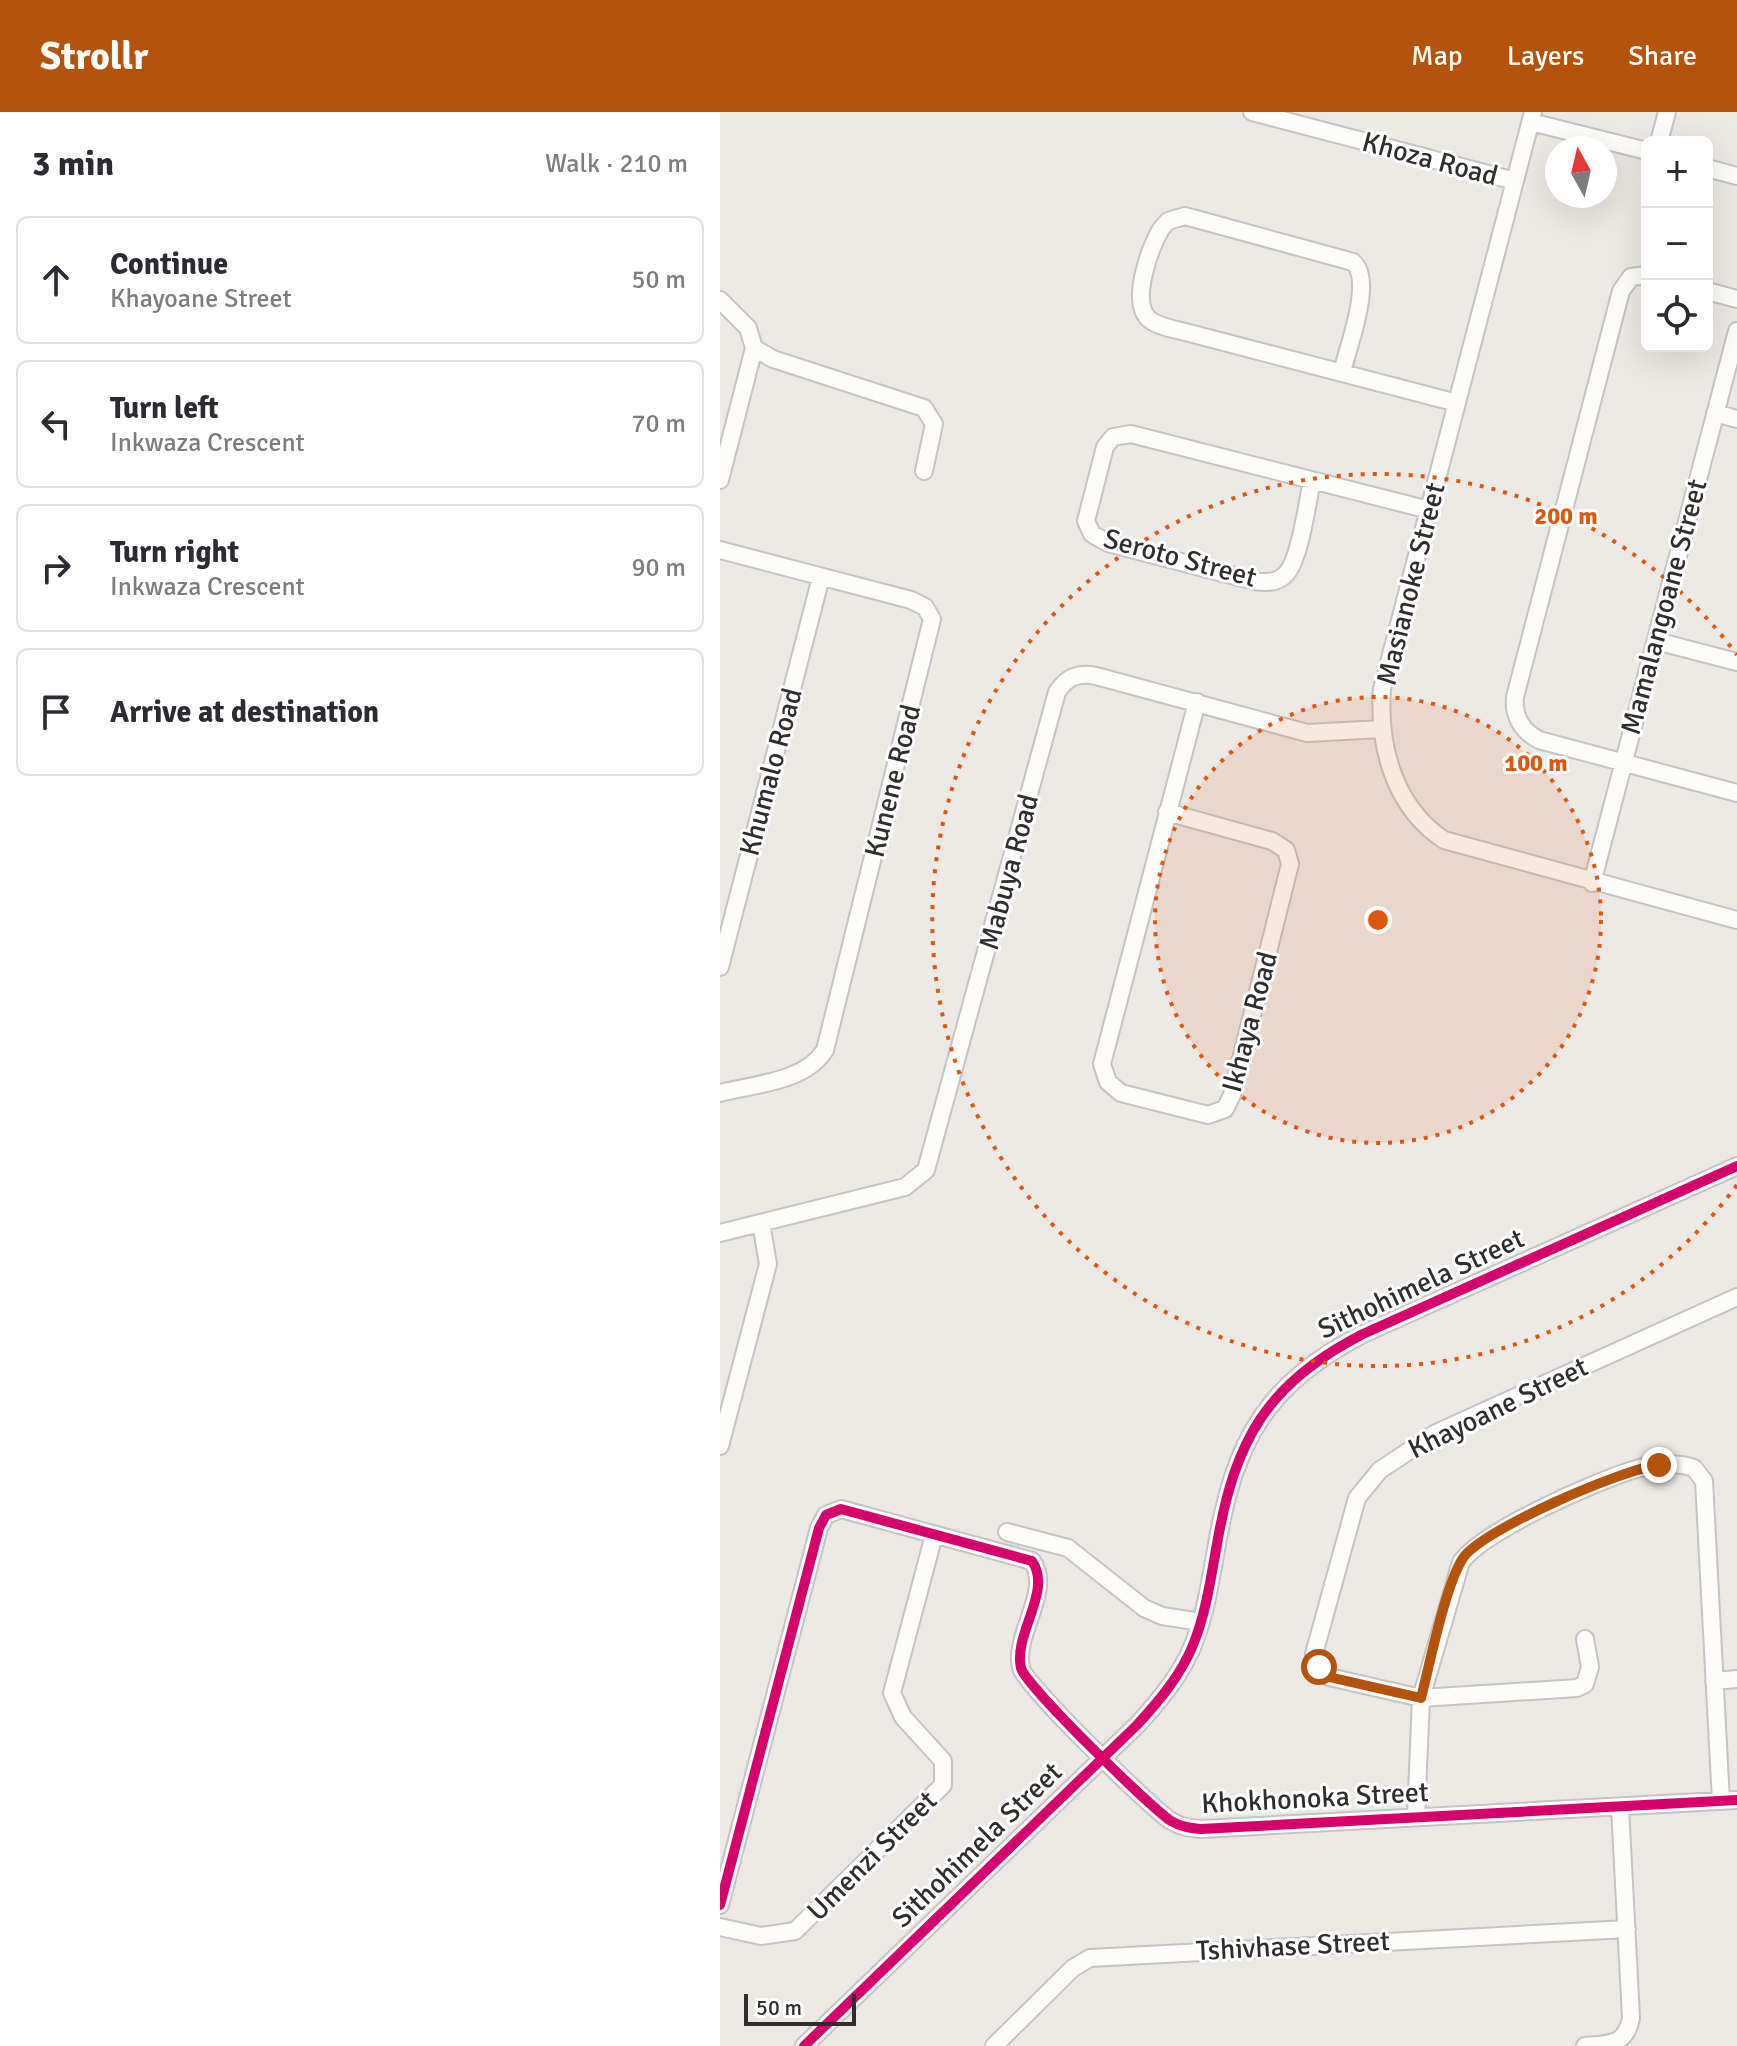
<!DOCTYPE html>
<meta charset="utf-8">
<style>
:root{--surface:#fff;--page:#f2f2f3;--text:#2b2b33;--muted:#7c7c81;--line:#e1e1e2;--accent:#b45309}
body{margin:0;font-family:Signika,sans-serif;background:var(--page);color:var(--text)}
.controls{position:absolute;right:24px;top:24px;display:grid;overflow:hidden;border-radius:12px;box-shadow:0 8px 32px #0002}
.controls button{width:72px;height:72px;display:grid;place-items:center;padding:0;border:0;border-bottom:2px solid var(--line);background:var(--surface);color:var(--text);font:40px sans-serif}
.compass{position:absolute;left:825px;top:24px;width:72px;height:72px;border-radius:50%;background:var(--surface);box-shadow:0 8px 32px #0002;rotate:352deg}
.scale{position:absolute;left:24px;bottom:20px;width:112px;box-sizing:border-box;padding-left:8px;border:4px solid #2e2e2e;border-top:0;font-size:22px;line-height:28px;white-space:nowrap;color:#2e2e2e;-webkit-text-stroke:6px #fff;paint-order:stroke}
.stop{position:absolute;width:24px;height:24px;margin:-18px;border:6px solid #b45309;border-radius:50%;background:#fff}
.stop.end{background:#b45309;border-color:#fff;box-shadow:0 2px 8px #0008}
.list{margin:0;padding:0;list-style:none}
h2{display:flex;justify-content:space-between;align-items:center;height:104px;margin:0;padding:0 32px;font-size:34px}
h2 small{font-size:26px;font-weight:400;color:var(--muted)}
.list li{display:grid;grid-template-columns:52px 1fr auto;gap:24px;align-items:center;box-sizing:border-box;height:128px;margin:0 16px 16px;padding:0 16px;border:2px solid var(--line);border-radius:12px}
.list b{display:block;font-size:30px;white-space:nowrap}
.list p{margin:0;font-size:26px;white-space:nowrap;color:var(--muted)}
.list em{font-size:26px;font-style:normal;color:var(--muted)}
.icon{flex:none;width:44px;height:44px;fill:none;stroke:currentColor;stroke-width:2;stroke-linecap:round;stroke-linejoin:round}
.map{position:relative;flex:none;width:1017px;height:1934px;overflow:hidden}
header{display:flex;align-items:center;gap:48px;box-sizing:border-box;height:112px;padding:0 40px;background:var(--accent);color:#fff}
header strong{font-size:38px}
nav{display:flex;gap:44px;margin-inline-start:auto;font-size:28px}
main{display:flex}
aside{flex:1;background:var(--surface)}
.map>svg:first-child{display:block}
</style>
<header>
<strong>Strollr</strong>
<nav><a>Map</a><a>Layers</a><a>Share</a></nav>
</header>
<main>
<aside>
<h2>3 min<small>Walk · 210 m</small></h2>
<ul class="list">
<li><svg class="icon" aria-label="ahead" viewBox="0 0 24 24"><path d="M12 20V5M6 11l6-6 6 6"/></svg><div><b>Continue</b><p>Khayoane Street</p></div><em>50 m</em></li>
<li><svg class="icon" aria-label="left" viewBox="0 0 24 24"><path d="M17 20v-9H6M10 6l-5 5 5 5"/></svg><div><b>Turn left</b><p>Inkwaza Crescent</p></div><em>70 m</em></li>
<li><svg class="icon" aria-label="right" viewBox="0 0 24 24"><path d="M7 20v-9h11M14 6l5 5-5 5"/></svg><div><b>Turn right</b><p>Inkwaza Crescent</p></div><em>90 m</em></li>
<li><svg class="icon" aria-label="arrive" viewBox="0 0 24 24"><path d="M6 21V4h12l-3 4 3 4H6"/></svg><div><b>Arrive at destination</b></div></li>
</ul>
</aside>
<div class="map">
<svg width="1017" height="1934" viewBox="0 0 1017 1934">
<rect width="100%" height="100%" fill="#ece8e4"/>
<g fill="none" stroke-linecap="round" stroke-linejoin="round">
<g stroke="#c5c4c5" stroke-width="20">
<path id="minor" d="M532,0L795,69
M813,0L662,577C658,634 674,695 724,728L1017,808
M811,10L927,39
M939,30L947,0
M987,56L1017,64
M927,163L911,165L901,179L795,585C793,604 802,619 819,628L1017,681
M987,179L1017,187
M0,188L28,216L34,236L0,368
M34,236L53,247L204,296L214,312L204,359
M622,260C628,235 654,168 633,150L465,104L448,109L441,117C430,136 409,191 430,208C441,216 460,218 473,222L737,291
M995,301L1017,307
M592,369C587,391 580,449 565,463C557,471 545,471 534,469L388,431L372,422L366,409L385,335L393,325L411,322L709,398
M0,438L191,488L205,495L212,507L105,938C85,970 35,972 0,981
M936,529L1017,550
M447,700L552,729L566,738L570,752L512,983L505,997L488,1003L401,981L388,970L382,952L477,590
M872,771L1017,219
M0,855L101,465
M0,1121L185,1075L206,1058L337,580C347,565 358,560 376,564L587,621L662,617
M0,1334L48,1152L41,1111
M287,1420L348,1436L424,1496L442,1504L481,1510
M865,1527L870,1555L865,1572L857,1576L701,1586L609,1565L599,1555L594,1542L637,1386L660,1358L716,1321L1017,1185
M994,1569L1017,1567
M696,1705L701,1586L741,1450C763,1419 874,1370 913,1358C931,1352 956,1350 974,1356L984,1369L1001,1689
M0,1793L99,1416L106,1403L121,1397L312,1449C333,1479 293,1522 301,1556C305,1573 431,1696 451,1709C461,1715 470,1716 481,1717L1017,1688
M0,1815L41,1824L75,1819L223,1673V1649L183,1605L172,1581L214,1423
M84,1934L417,1613C439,1589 461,1563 473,1533C486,1501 491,1465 497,1432C515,1328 547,1271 643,1222L1017,1054
M274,1934L353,1856L370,1846L907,1817
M865,1934C890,1932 906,1933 911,1906L900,1695"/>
</g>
<use href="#minor" stroke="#fcfcfb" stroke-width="16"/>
<g stroke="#fff" stroke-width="15">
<path id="cycleway" d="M0,1793L99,1416L106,1403L121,1397L312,1449C333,1479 293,1522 301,1556C305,1573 431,1696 451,1709C461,1715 470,1716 481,1717L1017,1688
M84,1934L417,1613C439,1589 461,1563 473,1533C486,1501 491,1465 497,1432C515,1328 547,1271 643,1222L1017,1054"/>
</g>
<use href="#cycleway" stroke="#d6006c" stroke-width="10"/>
</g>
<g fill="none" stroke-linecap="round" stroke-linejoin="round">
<path stroke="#b45309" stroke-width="10" d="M599,1555L609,1565L701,1586C710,1551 725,1474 743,1446C763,1417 903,1357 939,1353"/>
</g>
<circle cx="658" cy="808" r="223" fill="#df570e" fill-opacity=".12"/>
<g fill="none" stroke="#df570e" stroke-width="4" stroke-dasharray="4 8">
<circle cx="658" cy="808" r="223"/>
<path d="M1017 1073A446 446 0 1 1 1017 543"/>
</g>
<g text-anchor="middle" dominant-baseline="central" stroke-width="6" stroke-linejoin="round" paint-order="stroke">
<g font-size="28" fill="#2e2e2e" stroke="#fff">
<text transform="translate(710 47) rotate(15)">Khoza Road</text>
<text transform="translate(460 446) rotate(15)">Seroto Street</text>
<text transform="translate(691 472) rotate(-76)">Masianoke Street</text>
<text transform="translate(944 495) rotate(-75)">Mamalangoane Street</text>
<text transform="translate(51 660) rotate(-75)">Khumalo Road</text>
<text transform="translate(173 669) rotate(-76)">Kunene Road</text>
<text transform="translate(289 760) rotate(-75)">Mabuya Road</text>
<text transform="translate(530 910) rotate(-75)">Ikhaya Road</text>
<text transform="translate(701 1172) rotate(-25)">Sithohimela Street</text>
<text transform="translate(778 1296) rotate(-26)">Khayoane Street</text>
<text transform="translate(595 1686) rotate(-3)">Khokhonoka Street</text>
<text transform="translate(257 1733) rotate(-44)">Sithohimela Street</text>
<text transform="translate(152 1744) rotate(-45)">Umenzi Street</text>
<text transform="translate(573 1834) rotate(-3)">Tshivhase Street</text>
</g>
</g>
<circle cx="658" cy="808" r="12" fill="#df570e" stroke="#fff" stroke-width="4"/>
<g font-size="24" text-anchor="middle" font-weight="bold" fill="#df570e" stroke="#fff" stroke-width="6" stroke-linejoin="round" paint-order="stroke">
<text x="846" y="412">200 m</text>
<text x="816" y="659">100 m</text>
</g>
</svg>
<div class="controls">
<button>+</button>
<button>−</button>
<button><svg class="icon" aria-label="locate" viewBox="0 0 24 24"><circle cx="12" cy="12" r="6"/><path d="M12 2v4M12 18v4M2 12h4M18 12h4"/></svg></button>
</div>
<svg class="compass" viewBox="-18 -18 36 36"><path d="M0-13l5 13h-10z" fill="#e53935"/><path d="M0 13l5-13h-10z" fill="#7c7c81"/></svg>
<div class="scale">50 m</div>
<div class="stop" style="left:599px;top:1555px"></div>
<div class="stop end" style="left:939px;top:1353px"></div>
</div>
</main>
